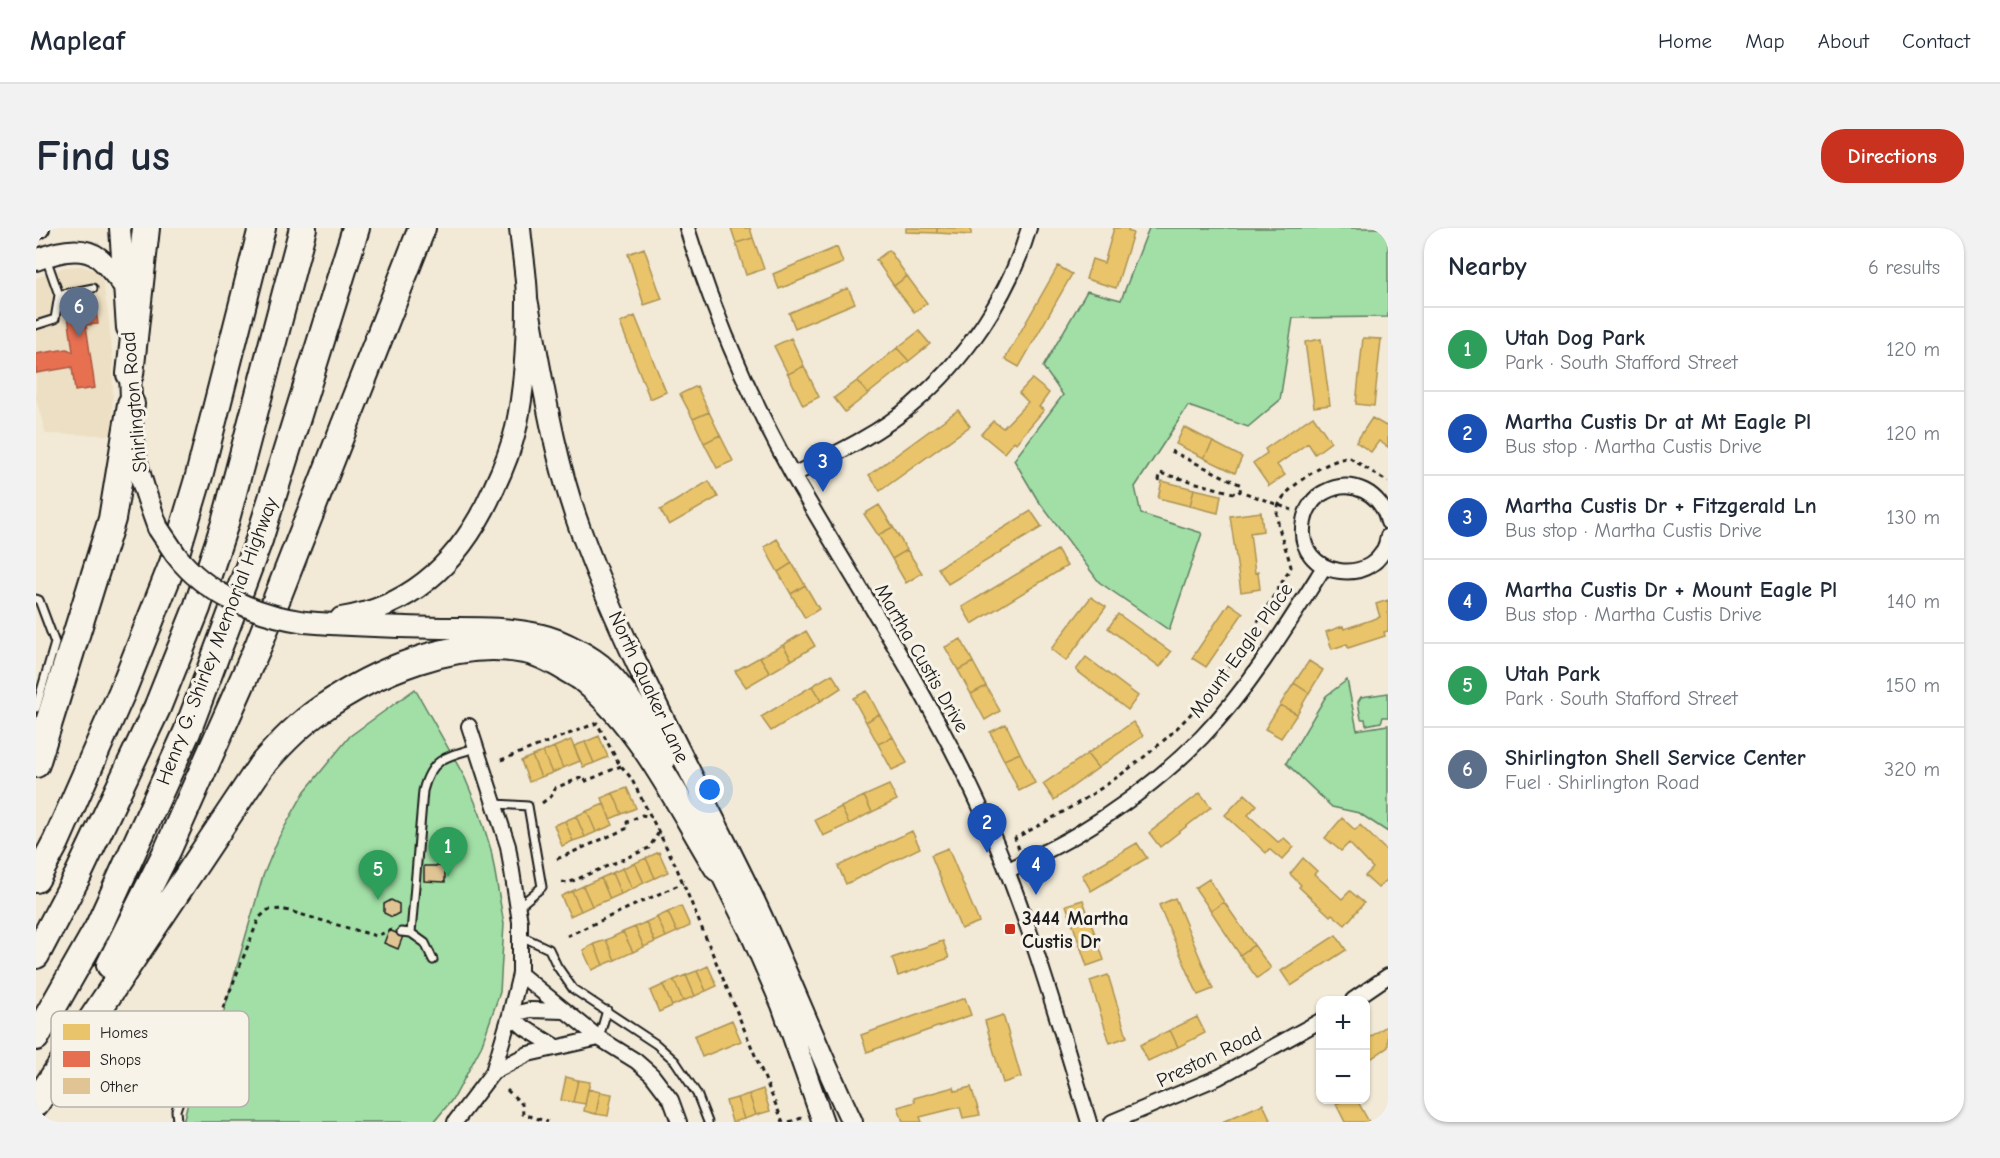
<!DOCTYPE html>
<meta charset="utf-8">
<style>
:root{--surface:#fff;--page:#f2f2f3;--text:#1f2937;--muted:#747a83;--line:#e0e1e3;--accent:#c8321e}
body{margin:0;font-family:"Comic Neue",sans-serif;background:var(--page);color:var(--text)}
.controls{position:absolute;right:18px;bottom:18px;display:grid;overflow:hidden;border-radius:12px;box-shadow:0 2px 4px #0004}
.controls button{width:54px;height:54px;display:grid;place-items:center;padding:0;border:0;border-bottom:2px solid var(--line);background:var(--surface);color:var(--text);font:30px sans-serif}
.you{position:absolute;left:674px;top:562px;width:21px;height:21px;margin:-15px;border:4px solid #fff;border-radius:50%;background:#1a73e8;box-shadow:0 0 0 9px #1a73e833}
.badge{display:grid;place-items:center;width:39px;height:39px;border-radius:50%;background:var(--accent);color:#fff;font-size:20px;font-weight:700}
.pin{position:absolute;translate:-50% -50px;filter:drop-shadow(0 2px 3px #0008)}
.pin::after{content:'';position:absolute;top:32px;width:21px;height:18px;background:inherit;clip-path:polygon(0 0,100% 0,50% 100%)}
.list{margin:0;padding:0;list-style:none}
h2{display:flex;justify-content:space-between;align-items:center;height:78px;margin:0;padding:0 24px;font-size:26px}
h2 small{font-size:20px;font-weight:400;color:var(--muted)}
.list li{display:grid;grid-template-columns:39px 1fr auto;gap:18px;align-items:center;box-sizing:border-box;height:84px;padding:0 24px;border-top:2px solid var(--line)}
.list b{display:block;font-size:22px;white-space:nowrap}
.list p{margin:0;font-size:20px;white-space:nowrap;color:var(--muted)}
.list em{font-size:20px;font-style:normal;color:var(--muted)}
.map{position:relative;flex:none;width:1352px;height:894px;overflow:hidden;border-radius:24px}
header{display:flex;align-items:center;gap:36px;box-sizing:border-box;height:84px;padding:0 30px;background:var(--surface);border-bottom:2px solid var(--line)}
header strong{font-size:28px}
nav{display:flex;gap:33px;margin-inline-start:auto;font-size:21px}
.intro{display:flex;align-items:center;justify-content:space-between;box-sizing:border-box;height:144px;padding:0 36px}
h1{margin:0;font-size:42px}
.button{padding:15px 27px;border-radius:24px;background:var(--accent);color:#fff;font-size:21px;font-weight:700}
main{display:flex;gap:36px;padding:0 36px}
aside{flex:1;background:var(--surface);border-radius:24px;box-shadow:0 2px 4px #0004}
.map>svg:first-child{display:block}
</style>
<header>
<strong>Mapleaf</strong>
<nav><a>Home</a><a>Map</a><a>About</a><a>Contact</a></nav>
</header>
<div class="intro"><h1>Find us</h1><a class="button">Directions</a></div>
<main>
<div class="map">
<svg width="1352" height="894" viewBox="0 0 1352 894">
<rect width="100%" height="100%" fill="#f2ead7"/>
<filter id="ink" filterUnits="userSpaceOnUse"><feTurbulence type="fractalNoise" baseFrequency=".0167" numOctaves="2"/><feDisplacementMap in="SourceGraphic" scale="12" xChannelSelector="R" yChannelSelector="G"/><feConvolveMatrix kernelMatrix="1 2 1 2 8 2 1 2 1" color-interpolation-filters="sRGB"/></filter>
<g filter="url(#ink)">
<path fill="#eddfc3" d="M46,38L61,43L67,55L72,85L77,134L76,207L10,206L0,171V50L29,39Z"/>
<path fill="#a1dfa6" stroke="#5e7e61" stroke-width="1.5" d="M1113,0H1352V89L1257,90L1244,172L1212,199L1152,178L1099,259L1105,286L1166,305L1133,402L1063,354L1001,271L978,232L1027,167L1007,139L1051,63L1085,72Z
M1311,452L1321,502L1352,497V604L1323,585L1296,579L1250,535L1290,468Z
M379,461L429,550L444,586L455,622L468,696L464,764L445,819L419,868L398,894H147L162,834L182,804L227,648L243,609L269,563L314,508Z
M1352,465V489H1347L1345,494L1330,497L1329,491H1325L1322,474L1325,469Z"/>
<path fill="#e9c46a" stroke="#ac9253" stroke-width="1.5" d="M695,0H714L717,10L700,15Z
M870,0H901V5L870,4Z
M901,0H935V7L901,5Z
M1078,0H1093L1092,3L1097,5L1080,60L1050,51L1056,31L1068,35Z
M717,10L728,41L710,47L700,15Z
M801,19L807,35L743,61L737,46Z
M608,20L626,71L608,77L592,26Z
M853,22L871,48L858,58L840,32Z
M1022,38L1036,46L983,139L969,131Z
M871,48L891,75L878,84L858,58Z
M812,60L819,75L759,100L753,85Z
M599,88L630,164L614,171L584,95Z
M883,103L894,116L873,133L861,120Z
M755,110L768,138L752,146L738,118Z
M1327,110L1345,111L1338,178L1320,176Z
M1285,111L1294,177L1278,179L1269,114Z
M861,120L873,133L832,166L821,153Z
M768,138L783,169L767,177L752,146Z
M996,151L1013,165L1003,179L1008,182L980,215L978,213L968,225L945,206L957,193L967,200L992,174L983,165Z
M821,153L832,166L809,184L798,170Z
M661,158L673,184L657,191L644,166Z
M922,182L934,198L844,263L833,247Z
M673,184L684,207L668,215L657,191Z
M1277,188L1295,214L1279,226L1272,215L1241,237L1249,247L1233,258L1217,235L1231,225L1229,221Z
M1336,190L1350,198L1352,196V219L1343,213L1335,224L1320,214Z
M1148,199L1177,214L1168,230L1140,216Z
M684,207L697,233L681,240L668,215Z
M1177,214L1206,229L1199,245L1168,230Z
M673,253L682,269L633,297L624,282Z
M1126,253L1158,261L1154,278L1122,270Z
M1158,261L1185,267L1182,285L1154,278Z
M843,277L857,299L842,307L828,286Z
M995,283L1006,299L912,356L902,340Z
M1225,284L1227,303L1214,305L1219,345L1222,344L1224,361L1205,364L1194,288Z
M857,299L871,322L856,331L842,307Z
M741,311L756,335L742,344L728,319Z
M871,322L886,345L870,355L856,331Z
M1021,322L1031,338L936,396L926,379Z
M756,335L769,357L755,366L742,344Z
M769,357L783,381L769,390L755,366Z
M1055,369L1070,379L1030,433L1015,421Z
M1352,372V403L1348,404L1349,408L1312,420L1311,416L1296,421L1290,404L1307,398L1308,401L1344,389L1340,376Z
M1193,375L1207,385L1170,439L1156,430Z
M1082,386L1135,424L1124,439L1072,400Z
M770,403L779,418L756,432L747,417Z
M925,411L937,434L922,442L909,419Z
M747,417L756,432L734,445L724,429Z
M724,429L734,445L710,459L699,443Z
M1050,429L1102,468L1092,482L1040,442Z
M1273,433L1287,442L1273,465L1258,455Z
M937,434L950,458L935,466L922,442Z
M796,446L805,460L785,473L776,458Z
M1258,455L1273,465L1261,486L1244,477Z
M776,458L785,473L735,503L725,489Z
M950,458L964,483L949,492L935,466Z
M831,463L843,486L830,494L817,470Z
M1244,477L1261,486L1245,510L1229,501Z
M843,486L857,509L842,516L830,494Z
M1097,494L1107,508L1062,540L1051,526Z
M970,496L984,525L968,532L954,504Z
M563,508L572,529L558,535L549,514Z
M857,509L871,535L856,542L842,516Z
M535,512L544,533L527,540L518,519Z
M549,514L558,535L547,539L538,518Z
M518,519L527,540L516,545L507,524Z
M507,524L516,545L505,549L496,528Z
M984,525L999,555L983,563L968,532Z
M1051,526L1062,540L1018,572L1007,556Z
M496,528L505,549L493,554L485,533Z
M853,557L861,572L836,584L828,568Z
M591,560L600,580L586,586L577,565Z
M577,565L586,586L574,591L566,570Z
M1164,565L1175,579L1124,619L1113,605Z
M1209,566L1221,577L1212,587L1242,614L1248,610L1258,619L1246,632L1233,621L1230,625L1189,587Z
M828,568L836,584L813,596L805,579Z
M568,576L577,597L560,604L551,583Z
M805,579L813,596L787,608L779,592Z
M551,583L560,604L549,609L540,588Z
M540,588L549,609L537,613L529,593Z
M1306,590L1319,602L1324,597L1352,624V651L1342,660L1329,648L1337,640L1313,615L1305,623L1289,610Z
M529,593L537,613L526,618L518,597Z
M876,603L884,620L810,656L802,638Z
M1101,615L1111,630L1055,663L1046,647Z
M912,620L943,694L925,701L895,627Z
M623,624L632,644L619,650L610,630Z
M610,630L619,650L608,655L599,635Z
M1267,630L1281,643L1278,646L1306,671L1314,663L1328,675L1309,697L1296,686L1294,688L1263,659L1265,657L1254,646Z
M599,635L608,655L596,661L587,640Z
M587,640L596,661L585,666L576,645Z
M576,645L585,666L574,671L565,650Z
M565,650L574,671L556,678L547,658Z
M1173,651L1188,674L1175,683L1159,660Z
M547,658L556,678L545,683L536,663Z
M536,663L545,683L534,688L525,668Z
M1139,670L1177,761L1162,767L1123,677Z
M1047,672L1068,732L1051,738L1030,677Z
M1188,674L1218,717L1204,727L1175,683Z
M645,678L654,698L641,704L632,684Z
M632,684L641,704L630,709L621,689Z
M621,689L630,709L619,714L610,694Z
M610,694L619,714L608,719L599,699Z
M599,699L608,719L597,724L587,704Z
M587,704L597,724L579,732L570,712Z
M1300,707L1310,722L1255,758L1245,743Z
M570,712L579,732L567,737L558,716Z
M907,713L913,730L862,748L856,730Z
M558,716L567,737L556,742L547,722Z
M1218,717L1235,740L1221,750L1204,727Z
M672,738L681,758L670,763L661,743Z
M661,743L670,763L659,768L650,747Z
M650,747L659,768L647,773L638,752Z
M1072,747L1091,809L1074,815L1054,753Z
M638,752L647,773L636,778L627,757Z
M627,757L636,778L623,784L614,763Z
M929,770L935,787L831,824L825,807Z
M967,787L985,849L967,855L949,793Z
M1161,789L1169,805L1142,819L1134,802Z
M696,792L705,813L666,829L658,808Z
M1352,797V819L1330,834V812Z
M1134,802L1142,819L1112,833L1104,817Z
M530,849L542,852L537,874L525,872Z
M542,852L554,854L549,876L537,874Z
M918,859L919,863L935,859L944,887L927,890L924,879L884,889L886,894H867L862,879L879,874L878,870Z
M552,861L564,864L560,886L548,883Z
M727,861L734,883L720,887L713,866Z
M564,864L576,866L572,888L560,886Z
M713,866L720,887L708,891L701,870Z
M701,870L708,891L696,894L690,873Z
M1308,872H1321L1333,894H1309L1300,876Z
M1227,876L1235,893L1231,894H1186Z"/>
<path fill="#e76f51" stroke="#aa5641" stroke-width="1.5" d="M59,75L62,96L50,97L59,160L39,163L36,139L0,145V126L31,121L37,124L31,80Z"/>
<path fill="#e0c494" stroke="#1c1c1c" stroke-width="1.5" d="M388,638H409V654L388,653Z
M355,672L363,676V685L356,689L348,685V676Z
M353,702L367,708L362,721L348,715Z"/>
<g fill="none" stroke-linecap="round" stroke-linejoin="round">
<g stroke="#1c1c1c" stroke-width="11">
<path id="lane" d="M10,30L23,67
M0,97L19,91L23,67L57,60
M0,371L3,372L19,415L0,480
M459,576L492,578L506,659L482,679
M365,704L375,705L387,563C395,530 411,528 440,520
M375,705L389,715L397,732
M485,708L513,721L521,738L537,761L620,816L639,833L661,866L672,894
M563,810L571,782
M141,894L140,882L159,828"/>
</g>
<g stroke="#1c1c1c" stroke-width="18">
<path id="street" d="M651,0C678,87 714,170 758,249C815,348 878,443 928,545C984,657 1017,776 1053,894
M757,247C797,227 841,207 876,177C930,131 973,68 993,0
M1352,294C1346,266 1316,249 1289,264C1278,269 1270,281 1268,293C1256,351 1345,363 1352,308
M971,643C994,631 1018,620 1040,607C1085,580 1129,547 1166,509C1214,459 1251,398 1288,339
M484,746L563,810L600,833L616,847L635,872L643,894
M1317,772L1352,748
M474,787L489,800L520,819
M474,787L494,782L528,783
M457,844L492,826L563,810
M419,894L457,844L474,787L484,746V694L472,618L433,498
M1076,894L1183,849L1284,793"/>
</g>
<g stroke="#1c1c1c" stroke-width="24">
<path id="secondary" d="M84,0L91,100
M0,1L3,0
M0,32C19,24 45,16 63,30C72,37 80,49 88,58
M491,71C506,148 517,227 544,301C591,429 658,548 717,670C752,744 781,820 816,894
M93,132C96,166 94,201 101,234C106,257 114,278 122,300
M305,390C381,378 428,328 458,260C467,241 475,221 480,200C489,159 491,115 491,73C491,49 486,24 484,0
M269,394C315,398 360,399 406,400C439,400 474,399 506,407C524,411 557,428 570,441C596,467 613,500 629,533
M677,629L716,708L746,777L787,894"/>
</g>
<g stroke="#1c1c1c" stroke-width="30">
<path id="highway" d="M94,146L110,0
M0,536L76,291L95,176
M0,651L20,614L86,464L137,335L163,248L226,0
M0,727L42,647L121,480L161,380L189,295L267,0
M74,737L132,621L223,416L386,0
M0,809L62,700L151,504L223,312L320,0
M0,875L225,538C243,517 261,498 284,482C339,443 420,409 488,422C502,424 518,433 530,440C536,444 543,447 549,452C608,501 643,576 682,640"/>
</g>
<path stroke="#1c1c1c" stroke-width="3" stroke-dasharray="4.5 4.5" stroke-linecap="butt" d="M1135,223L1205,257L1204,263L1256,282
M1123,253L1124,245L1201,266L1204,263
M465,532L561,495L582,534L595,550L639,636L747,894
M506,575L518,566L519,560L547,549L550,553L585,538
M983,621L979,610C1036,581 1091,547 1138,503C1185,458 1222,394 1255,339C1251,321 1241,302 1241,284C1241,263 1294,229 1314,230L1352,254
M521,631L592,600L591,594L606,587L616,589
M526,654L532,655L613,620L623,604
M531,708L647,655
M166,820L178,803L223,690L232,682L246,681L340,708L356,702
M471,862L486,876L487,886L512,894
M753,894L766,890"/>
<use href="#lane" stroke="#f7f3e8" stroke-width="7"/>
<use href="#street" stroke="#f7f3e8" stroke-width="14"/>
<use href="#secondary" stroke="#f7f3e8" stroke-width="20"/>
<use href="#highway" stroke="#f7f3e8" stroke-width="26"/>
<g stroke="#1c1c1c" stroke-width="24" stroke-linecap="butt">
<path id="secondary-bridge" d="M122,300C128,309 134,318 140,327C171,367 221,387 269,394"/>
</g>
<use href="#secondary-bridge" stroke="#f7f3e8" stroke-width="20"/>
</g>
</g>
<rect fill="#c8321e" stroke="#f7f3e8" stroke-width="2" x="968" y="695" width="12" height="12" rx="3"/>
<g text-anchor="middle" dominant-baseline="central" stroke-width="6" stroke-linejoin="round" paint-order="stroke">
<g font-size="20" fill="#1c1c1c" stroke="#f7f3e8">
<text transform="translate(98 174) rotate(-95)">Shirlington Road</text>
<text transform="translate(181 413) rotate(-69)">Henry G. Shirley Memorial Highway</text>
<text transform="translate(1205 422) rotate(-54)">Mount Eagle Place</text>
<text transform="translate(886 430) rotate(60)">Martha Custis Drive</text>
<text transform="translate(613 459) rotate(65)">North Quaker Lane</text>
<text transform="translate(1173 829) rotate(-26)">Preston Road</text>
</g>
<g font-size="20" font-weight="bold" fill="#1c1c1c" stroke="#f7f3e8" text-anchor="start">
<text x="986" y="690">3444 Martha<tspan x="986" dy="23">Custis Dr</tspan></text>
</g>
</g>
<rect x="15" y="783" width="198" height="96" rx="9" fill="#f7f3e8" stroke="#b5b2ab" stroke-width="1.5"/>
<rect x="27" y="796" width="27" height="16" fill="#e9c46a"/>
<rect x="27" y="823" width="27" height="16" fill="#e76f51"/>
<rect x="27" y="850" width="27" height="16" fill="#e0c494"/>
<g font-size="16" fill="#1c1c1c">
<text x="64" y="810">Homes</text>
<text x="64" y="837">Shops</text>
<text x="64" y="864">Other</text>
</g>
</svg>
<div class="controls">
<button>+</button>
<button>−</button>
</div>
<div class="you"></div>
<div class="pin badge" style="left:412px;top:649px;background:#2e9e5b">1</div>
<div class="pin badge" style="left:951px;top:625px;background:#1a4fb4">2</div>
<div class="pin badge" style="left:787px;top:264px;background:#1a4fb4">3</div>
<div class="pin badge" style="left:1000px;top:667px;background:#1a4fb4">4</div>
<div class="pin badge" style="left:342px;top:672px;background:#2e9e5b">5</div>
<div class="pin badge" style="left:43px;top:109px;background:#5c6f8a">6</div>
</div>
<aside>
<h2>Nearby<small>6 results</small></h2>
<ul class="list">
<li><span class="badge" style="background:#2e9e5b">1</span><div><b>Utah Dog Park</b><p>Park · South Stafford Street</p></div><em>120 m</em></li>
<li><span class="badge" style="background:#1a4fb4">2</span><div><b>Martha Custis Dr at Mt Eagle Pl</b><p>Bus stop · Martha Custis Drive</p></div><em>120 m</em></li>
<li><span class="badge" style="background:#1a4fb4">3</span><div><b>Martha Custis Dr + Fitzgerald Ln</b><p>Bus stop · Martha Custis Drive</p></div><em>130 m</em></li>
<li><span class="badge" style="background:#1a4fb4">4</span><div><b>Martha Custis Dr + Mount Eagle Pl</b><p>Bus stop · Martha Custis Drive</p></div><em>140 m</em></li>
<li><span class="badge" style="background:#2e9e5b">5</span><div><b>Utah Park</b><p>Park · South Stafford Street</p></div><em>150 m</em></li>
<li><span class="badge" style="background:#5c6f8a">6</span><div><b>Shirlington Shell Service Center</b><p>Fuel · Shirlington Road</p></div><em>320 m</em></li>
</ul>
</aside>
</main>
